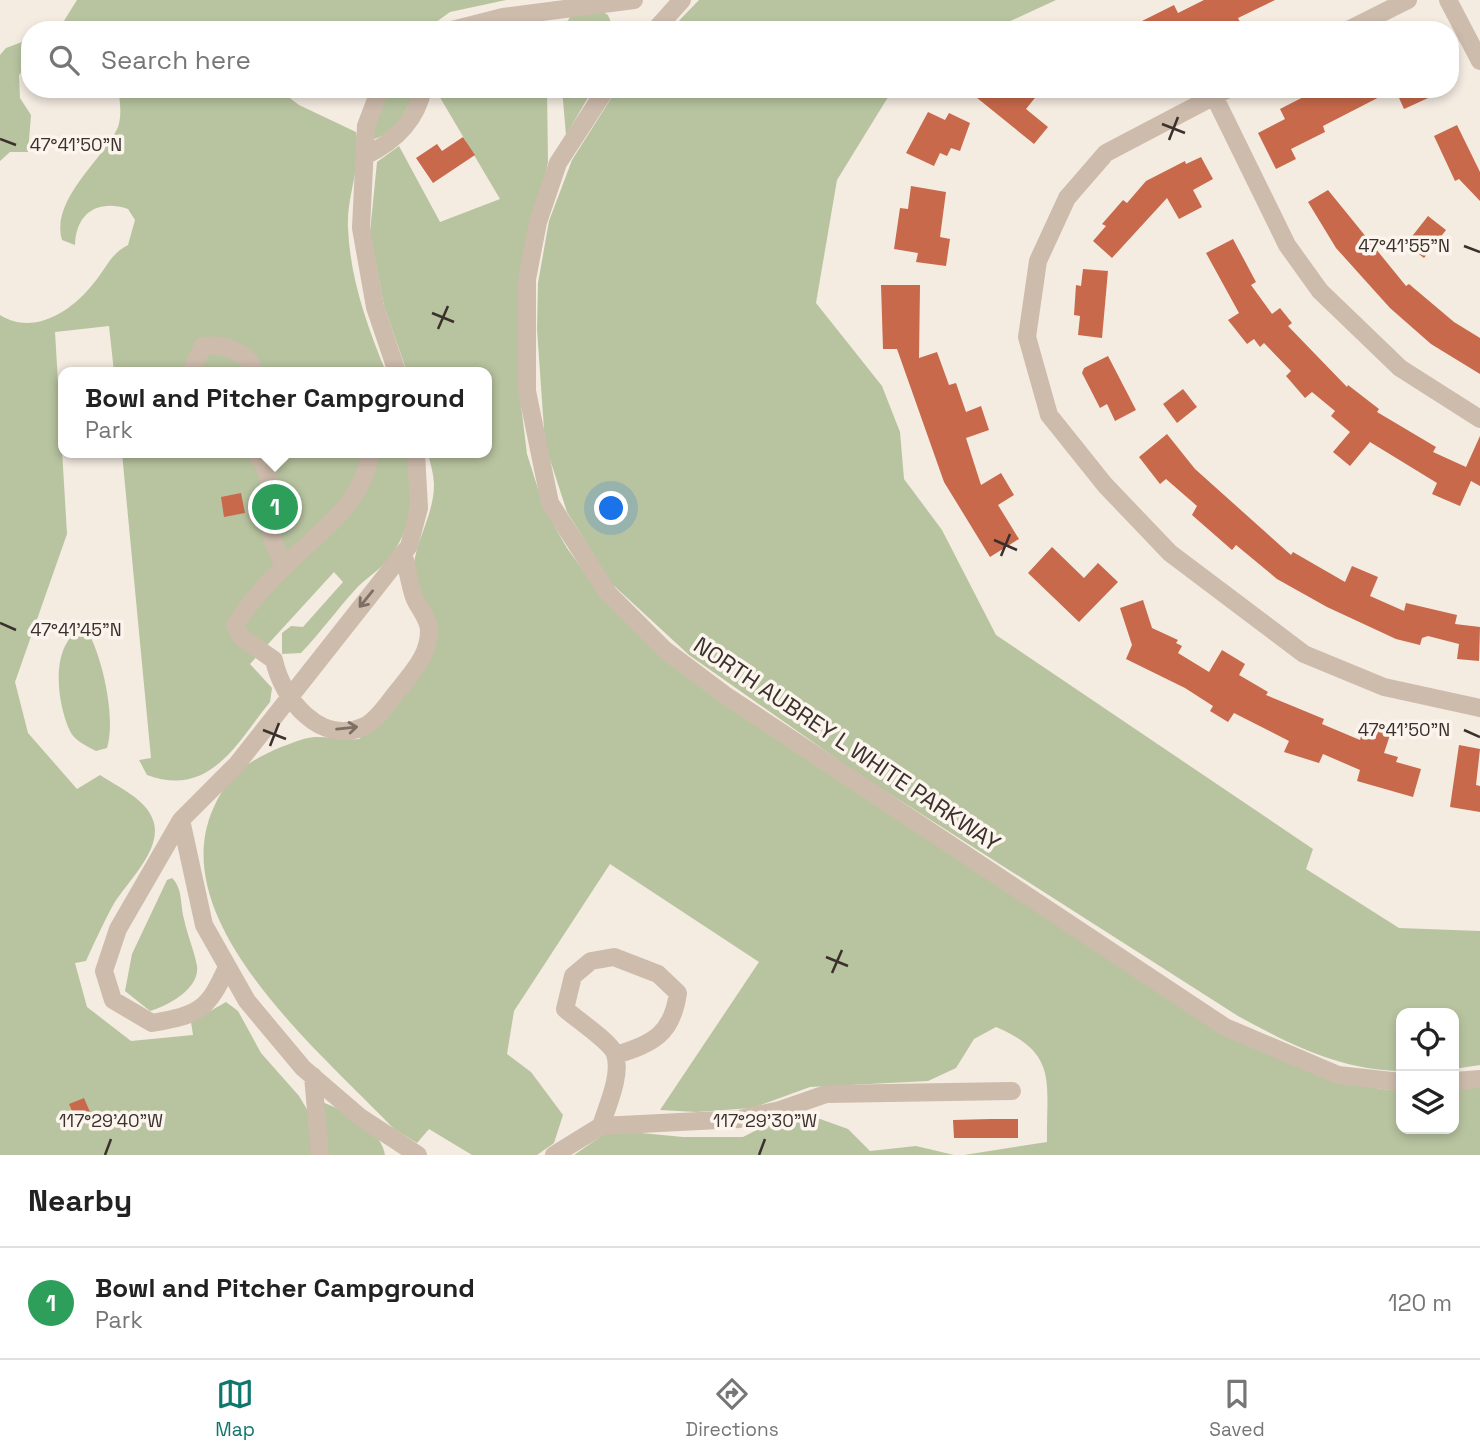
<!DOCTYPE html>
<meta charset="utf-8">
<style>
:root{--surface:#fff;--page:#f6f6f6;--text:#222;--muted:#767676;--line:#e0e0e0;--accent:#0f766e}
body{margin:0;font-family:"Space Grotesk",sans-serif;background:var(--page);color:var(--text)}
.controls{position:absolute;right:21px;bottom:21px;display:grid;overflow:hidden;border-radius:14px;box-shadow:0 4px 10px #0003}
.controls button{width:63px;height:63px;display:grid;place-items:center;padding:0;border:0;border-bottom:2px solid var(--line);background:var(--surface);color:var(--text);font:35px sans-serif}
.you{position:absolute;left:612px;top:509px;width:24px;height:24px;margin:-18px;border:5px solid #fff;border-radius:50%;background:#1a73e8;box-shadow:0 0 0 10px #1a73e833}
.badge{display:grid;place-items:center;width:46px;height:46px;border-radius:50%;background:var(--accent);color:#fff;font-size:23px;font-weight:700}
.pin{position:absolute;translate:-50% -50%;border:4px solid #fff;box-shadow:0 2px 7px #0006}
.popup{position:absolute;left:58px;top:367px;width:434px;height:91px;box-sizing:border-box;display:grid;place-content:center;border-radius:14px;background:var(--surface);filter:drop-shadow(0 2px 5px #0005);font-size:23px;white-space:nowrap;color:var(--muted)}
.popup b{font-size:26px;color:var(--text)}
.popup::after{content:'';position:absolute;left:50%;top:100%;margin-left:-14px;border:14px solid transparent;border-top-color:var(--surface)}
.list{margin:0;padding:0;list-style:none}
h2{display:flex;justify-content:space-between;align-items:center;height:91px;margin:0;padding:0 28px;font-size:30px}
h2 small{font-size:23px;font-weight:400;color:var(--muted)}
.list li{display:grid;grid-template-columns:46px 1fr auto;gap:21px;align-items:center;box-sizing:border-box;height:112px;padding:0 28px;border-top:2px solid var(--line)}
.list b{display:block;font-size:26px;white-space:nowrap}
.list p{margin:0;font-size:23px;white-space:nowrap;color:var(--muted)}
.list em{font-size:23px;font-style:normal;color:var(--muted)}
.icon{flex:none;width:38px;height:38px;fill:none;stroke:currentColor;stroke-width:2;stroke-linecap:round;stroke-linejoin:round}
.map{position:relative;flex:none;width:1480px;height:1155px;overflow:hidden}
.search{position:absolute;background:var(--surface);box-shadow:0 4px 10px #0003;left:21px;right:21px;top:21px;height:77px;display:flex;align-items:center;gap:18px;box-sizing:border-box;padding:0 24px;border-radius:28px;color:var(--muted);font-size:26px}
.sheet{height:203px;background:var(--surface)}
nav{display:flex;justify-content:space-around;align-items:center;box-sizing:border-box;height:98px;border-top:2px solid var(--line);background:var(--surface);font-size:19px;color:var(--muted)}
nav a{display:grid;justify-items:center;gap:4px}
nav .on{color:var(--accent)}
.map>svg:first-child{display:block}
</style>
<div class="map">
<svg width="1480" height="1155" viewBox="0 0 1480 1155">
<rect width="100%" height="100%" fill="#f4ebe1"/>
<path fill="#b8c4a0" d="M77,0H506L450,12L425,30H50L62,24Z
M699,0H1056L991,30H670Z
M598,9L608,15L614,30H563L572,13Z
M30,39V63L19,75L20,98L31,115L28,152H10L0,161V55L6,48Z
M118,89H278L299,105L356,132C363,164 346,196 348,228C350,278 367,326 386,372H114L109,326L55,332L67,534L15,682L28,733L77,789L100,775C118,787 146,799 153,820C164,850 125,883 112,907C103,924 94,943 86,961L75,963L87,1007L131,1041L193,1035L191,1022L226,1002L238,1011L261,1053L299,1096L308,1111L314,1155H0V315C33,336 71,312 93,284C106,269 110,254 128,245L135,220L128,209C98,199 76,213 75,245L62,240C50,199 104,159 118,127C122,115 120,101 118,89Z
M385,89H417L395,130L375,139L370,133Z
M435,89H547L548,162L521,283L519,389L527,454L544,508L567,548L604,599L1111,961L1336,1079L1381,1089L1401,1090V1129H1454V1087L1480,1084V1155H964L1047,1142C1046,1082 1059,1054 996,1027L974,1039L956,1068L928,1081L810,1087L752,1108L696,1112L660,1110L759,962L610,864L514,1011L507,1054L531,1072L563,1115L554,1143L537,1155H472L429,1129L417,1143L394,1129C324,1055 163,923 213,809C229,773 247,762 281,747C293,743 305,737 317,737C331,737 345,740 359,739C384,718 450,650 434,617C426,598 410,585 414,563C418,537 434,512 434,485C434,474 430,463 428,453H487V372H407L384,306L370,232L377,162L399,146L440,222L500,199Z
M562,89H593L566,135Z
M617,89H893L837,180L816,303L882,386L900,432L904,479L942,530L996,635L1313,849L1306,869L1399,928L1480,931V1065L1454,1069V1013H1401V1071C1340,1070 1291,1045 1238,1016L854,771L689,655L611,583L567,512L545,444L537,329L538,283L549,221L572,160Z
M122,453H409C413,489 414,526 390,557C381,570 365,578 354,591C336,611 320,633 301,653L282,654V633L291,626L303,627L343,582L334,572L250,664L272,688L270,702C236,744 210,798 147,775L139,760L151,758Z
M82,629L88,632C103,659 116,719 107,748L96,751C86,746 74,740 70,731C57,704 49,644 82,629Z
M172,878C183,889 180,904 184,919C187,934 194,950 197,966C200,989 167,1006 150,1011L125,991L132,954L167,880Z
M322,1102C345,1111 382,1130 385,1155H327Z
M809,1115L848,1129L870,1151L916,1146L954,1155H574L610,1130L683,1137H743L784,1116Z"/>
<path fill="#c8694b" d="M1204,0H1275L1238,18L1244,30H1218L1213,21L1196,30H1124L1174,5L1178,13Z
M966,89H1042L1026,109L1048,127L1034,144Z
M1319,89H1448L1404,109L1395,89L1323,126L1325,132L1291,149L1296,159L1276,169L1258,133L1285,119L1280,109Z
M928,112L945,120L949,113L970,123L960,151L951,148L947,156L940,153L934,166L906,153Z
M1457,125L1480,172V201L1459,179L1455,181L1434,136Z
M463,137L475,155L433,183L416,158L437,144L442,151Z
M1201,157L1213,179L1193,190L1202,207L1179,219L1167,198L1112,258L1093,241L1106,226L1102,224L1123,200L1127,203L1146,181L1185,161L1186,164Z
M911,186L946,192L940,237L950,239L946,266L916,262L918,253L894,249L900,208L908,209Z
M1328,190L1406,286L1409,284L1454,322L1480,338V374L1431,344L1390,308L1336,248L1308,202Z
M1428,216L1446,230L1424,258L1406,244Z
M1233,239L1256,282L1251,285L1272,314L1280,308L1292,323L1288,326L1347,387L1348,385L1379,409L1377,412L1436,447L1433,452L1466,467L1480,436V486L1471,481L1460,506L1432,494L1437,483L1370,442L1350,466L1333,452L1350,432L1331,416L1335,411L1312,392L1305,398L1286,376L1291,371L1264,343L1260,347L1254,339L1247,344L1228,320L1239,313L1206,253Z
M1083,269L1108,271L1102,338L1078,335L1080,316L1074,315L1076,285L1081,286Z
M881,285H920L919,358L937,352L949,385L956,383L966,412L981,406L989,430L966,438L981,485L1001,473L1014,495L998,505L1019,539L990,557L944,482L897,349H883Z
M1108,356L1136,410L1115,421L1107,404L1100,408L1082,373L1084,368Z
M1183,389L1197,407L1177,423L1163,404Z
M1167,434L1195,469L1291,555L1293,552L1345,582L1352,566L1378,577L1370,596L1404,611L1406,603L1457,615L1455,624L1480,627L1479,661L1457,659L1459,644L1428,636L1422,638L1420,645L1396,639L1327,607L1277,579L1236,545L1232,550L1192,515L1197,506L1166,479L1160,484L1139,457Z
M241,493L245,513L224,517L221,497Z
M1052,547L1084,578L1098,563L1118,582L1079,622L1028,573Z
M1143,600L1152,628L1178,640L1176,643L1182,646L1178,653L1209,672L1222,650L1245,664L1239,675L1268,692L1266,695L1324,719L1322,724L1360,740L1364,725L1391,732L1384,753L1398,757L1396,762L1421,769L1413,797L1357,781L1360,770L1323,754L1319,763L1284,752L1289,741L1234,713L1228,722L1210,711L1213,706L1185,688L1126,659L1132,645L1120,608Z
M1459,745L1480,749L1476,785L1480,786V812L1450,807Z
M84,1098L90,1112L75,1118L69,1104Z
M991,1119H1018V1138H954L953,1120Z"/>
<g fill="none" stroke-linecap="round" stroke-linejoin="round">
<path stroke="#cdbbac" stroke-width="18" d="M1448,0L1480,61
M452,30L503,17L634,0
M655,30L682,0
M1348,30L1408,0
M380,89L366,126L361,228L375,307L397,372
M606,89L558,163L538,222L527,279V391L550,503L608,593L665,650L725,695L1225,1027L1338,1075L1401,1082
M1228,89L1106,153L1067,198L1038,261L1027,337L1049,415L1105,485L1170,553L1304,654L1384,687L1480,708
M1214,96L1287,245L1320,291L1400,368L1480,419
M365,156C394,142 416,122 423,89
M191,372L203,346C222,344 249,350 254,372
M256,453C276,476 269,507 272,535C273,546 280,557 285,566
M370,453C364,496 335,520 304,548C279,570 253,597 235,625L241,637L274,660C282,698 320,747 365,726C380,718 390,699 401,687C415,669 429,654 429,631C429,618 418,608 414,597C410,585 408,572 405,560
M181,820L204,925L247,1001L303,1068L360,1117L418,1155
M227,967C208,1010 199,1015 152,1023L113,1000L104,971L118,929L181,820L237,764L409,546L419,508L416,453
M313,1076L320,1155
M1454,1081L1480,1079
M601,1126C607,1106 622,1075 615,1054C611,1042 576,1019 565,1009L573,976L591,961L614,957L658,974L678,993C672,1035 653,1043 616,1055
M554,1155L601,1126L739,1119L780,1110L826,1094L1012,1091"/>
</g>
<defs><path id="oneway-shaft" d="M-6 0H5M1.5-3L5.5 0L1.5 3" fill="none" stroke-width="1.6" stroke-linecap="round" stroke-linejoin="round" transform="scale(1.75)"/></defs>
<g stroke="#7d6f65">
<use href="#oneway-shaft" transform="translate(366 599) rotate(129)"/>
<use href="#oneway-shaft" transform="translate(347 728) rotate(-6)"/>
</g>
<path fill="none" stroke="#3b302b" stroke-width="2.5" d="M1162,124L1185,133M0,139L16,145M1169,140L1178,117M1464,246L1480,252M432,313L454,322M438,329L448,306M994,540L1017,550M1001,556L1010,534M0,623L16,630M263,730L286,739M1464,730L1480,737M270,746L279,723M826,957L848,966M832,973L842,950M105,1155L111,1139M759,1155L765,1139"/>
<g text-anchor="middle" dominant-baseline="central" stroke-width="7" stroke-linejoin="round" paint-order="stroke">
<g font-size="23" fill="#3b302b" stroke="#fbf5ee">
<text transform="translate(847 744) rotate(34)">NORTH AUBREY L WHITE PARKWAY</text>
</g>
</g>
<g font-size="18" text-anchor="middle" fill="#3b302b" stroke="#fbf5ee" stroke-width="7" stroke-linejoin="round" paint-order="stroke">
<text x="76" y="151">47°41'50"N</text>
<text x="1404" y="252">47°41'55"N</text>
<text x="76" y="636">47°41'45"N</text>
<text x="1404" y="736">47°41'50"N</text>
<text x="111" y="1127">117°29'40"W</text>
<text x="765" y="1127">117°29'30"W</text>
</g>
</svg>
<div class="controls">
<button><svg class="icon" aria-label="locate" viewBox="0 0 24 24"><circle cx="12" cy="12" r="6"/><path d="M12 2v4M12 18v4M2 12h4M18 12h4"/></svg></button>
<button><svg class="icon" aria-label="layers" viewBox="0 0 24 24"><path d="M12 4l9 5-9 5-9-5zM3 14l9 5 9-5"/></svg></button>
</div>
<div class="you"></div>
<div class="pin badge" style="left:275px;top:507px;background:#2e9e5b">1</div>
<div class="popup"><b>Bowl and Pitcher Campground</b>Park</div>
<div class="search"><svg class="icon" aria-label="search" viewBox="0 0 24 24"><circle cx="10" cy="10" r="6"/><path d="M15 15l6 6"/></svg>Search here</div>
</div>
<section class="sheet">
<h2>Nearby<small></small></h2>
<ul class="list">
<li><span class="badge" style="background:#2e9e5b">1</span><div><b>Bowl and Pitcher Campground</b><p>Park</p></div><em>120 m</em></li>
</ul>
</section>
<nav>
<a class="on"><svg class="icon" aria-label="map" viewBox="0 0 24 24"><path d="M3 6l6-2 6 2 6-2v14l-6 2-6-2-6 2zM9 4v14M15 6v14"/></svg>Map</a>
<a><svg class="icon" aria-label="directions" viewBox="0 0 24 24"><path d="M12 3l9 9-9 9-9-9zM9 14v-3h6M13 9l2 2-2 2"/></svg>Directions</a>
<a><svg class="icon" aria-label="saved" viewBox="0 0 24 24"><path d="M7 4h10v16l-5-4-5 4z"/></svg>Saved</a>
</nav>
